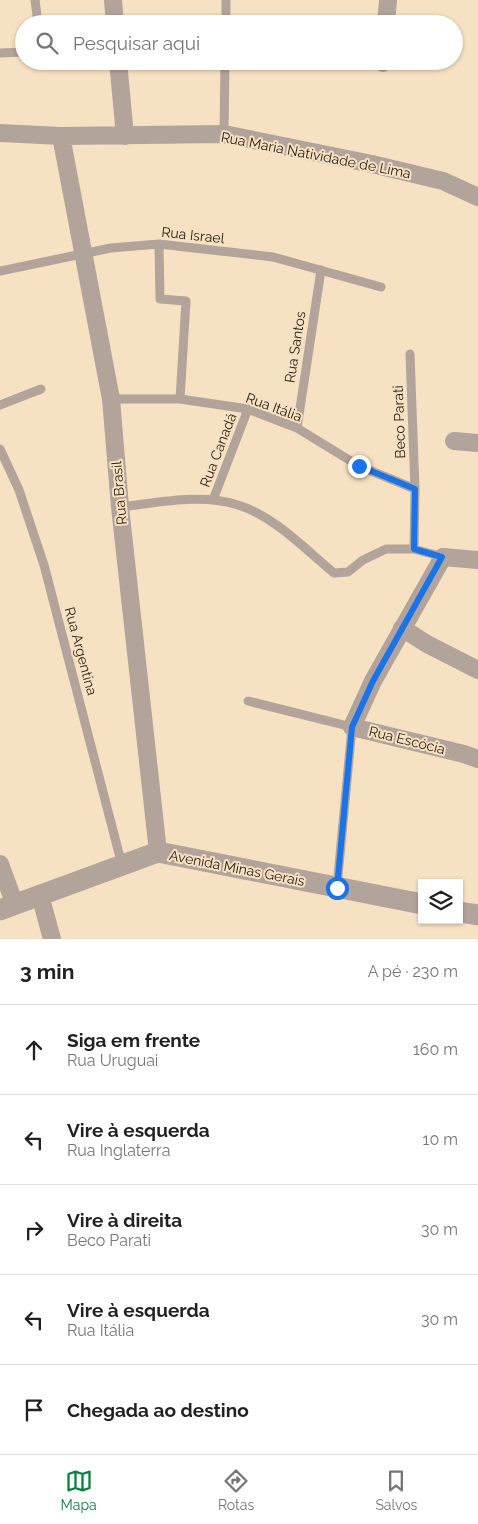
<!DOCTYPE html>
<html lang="pt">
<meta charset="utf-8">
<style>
:root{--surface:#fff;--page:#f6f6f6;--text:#222;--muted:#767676;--line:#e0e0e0;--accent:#0b8043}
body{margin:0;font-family:Raleway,sans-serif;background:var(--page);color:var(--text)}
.controls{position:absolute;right:15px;bottom:15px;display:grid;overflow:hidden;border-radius:0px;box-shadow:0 1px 4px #0004}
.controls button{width:45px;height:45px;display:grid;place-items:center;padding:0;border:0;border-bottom:1px solid var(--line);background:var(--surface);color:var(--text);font:25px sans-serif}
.stop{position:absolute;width:15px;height:15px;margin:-11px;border:4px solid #1a73e8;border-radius:50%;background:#fff}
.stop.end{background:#1a73e8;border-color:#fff;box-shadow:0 1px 5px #0008}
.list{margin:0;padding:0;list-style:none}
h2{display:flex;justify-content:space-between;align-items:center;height:65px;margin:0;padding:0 20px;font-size:21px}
h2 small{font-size:16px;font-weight:400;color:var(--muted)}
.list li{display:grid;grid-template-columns:32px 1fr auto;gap:15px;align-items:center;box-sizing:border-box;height:90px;padding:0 20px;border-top:1px solid var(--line)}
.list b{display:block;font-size:19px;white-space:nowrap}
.list p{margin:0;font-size:16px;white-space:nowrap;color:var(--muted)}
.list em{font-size:16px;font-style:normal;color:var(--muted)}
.icon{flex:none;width:28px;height:28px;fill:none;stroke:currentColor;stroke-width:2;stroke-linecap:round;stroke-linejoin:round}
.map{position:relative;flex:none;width:478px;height:939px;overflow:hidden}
.search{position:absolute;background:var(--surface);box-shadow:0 1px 4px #0004;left:15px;right:15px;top:15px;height:55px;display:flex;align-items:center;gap:12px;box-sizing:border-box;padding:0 18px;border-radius:28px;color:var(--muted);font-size:19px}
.sheet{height:515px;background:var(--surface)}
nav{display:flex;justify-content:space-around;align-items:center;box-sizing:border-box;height:70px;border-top:1px solid var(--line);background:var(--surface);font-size:14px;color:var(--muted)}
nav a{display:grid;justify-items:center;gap:2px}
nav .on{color:var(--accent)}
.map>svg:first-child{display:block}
</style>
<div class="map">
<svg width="478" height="939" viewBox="0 0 478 939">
<rect width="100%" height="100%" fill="#f7e1c3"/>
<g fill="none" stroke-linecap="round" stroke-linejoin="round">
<path stroke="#b2a39b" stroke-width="9" d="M35,0L38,24
M226,24V0
M0,53L24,52
M224,134L225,61
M159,244L160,299L186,301L180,399
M0,271L111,248L159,244L273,257L381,287
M410,354L415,489L414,549
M111,399H180L248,409L297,428L359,466L415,489
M0,405L41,389
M297,428L321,270
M0,449L19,490L44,565L122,865
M213,500L248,409
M120,507C158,503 200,493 238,505C274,516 305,549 334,573L348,572L363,560L386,549H414L443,557
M248,701L352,727L337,887"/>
<path stroke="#b2a39b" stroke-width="18" d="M113,0L115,24
M386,24L388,0
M118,61L125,136
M383,63V61
M0,133L61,136L224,134L372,164L443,181L478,197
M61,136L111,399L120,507L158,852
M454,441L478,443
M478,560L443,557L373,681L352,727L464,754L478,759
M402,628L427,644L478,670
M0,864L15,905
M40,895L52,939"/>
<path stroke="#b2a39b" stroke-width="21" d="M0,910L158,852L422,904
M459,912L478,915"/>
</g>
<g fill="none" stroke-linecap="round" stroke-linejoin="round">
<path stroke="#1a73e8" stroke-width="6" d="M337,888L352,727L373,681L442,557L414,549L415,489L359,466"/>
</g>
<g text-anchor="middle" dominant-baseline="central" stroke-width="4" stroke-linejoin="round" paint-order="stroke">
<g font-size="14" fill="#241c11" stroke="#f7e1c3">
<text transform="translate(316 155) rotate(11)">Rua Maria Natividade de Lima</text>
<text transform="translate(193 235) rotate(6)">Rua Israel</text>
<text transform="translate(295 347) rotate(-81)">Rua Santos</text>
<text transform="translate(274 407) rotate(20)">Rua Itália</text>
<text transform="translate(399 422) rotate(-92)">Beco Parati</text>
<text transform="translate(218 450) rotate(-69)">Rua Canadá</text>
<text transform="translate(119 493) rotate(-95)">Rua Brasil</text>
<text transform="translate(81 651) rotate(75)">Rua Argentina</text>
<text transform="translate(407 740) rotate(14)">Rua Escócia</text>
<text transform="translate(237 868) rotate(11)">Avenida Minas Gerais</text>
</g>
</g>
</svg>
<div class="controls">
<button><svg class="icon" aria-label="layers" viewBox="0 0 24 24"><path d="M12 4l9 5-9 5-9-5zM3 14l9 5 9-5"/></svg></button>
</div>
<div class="stop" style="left:337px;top:888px"></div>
<div class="stop end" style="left:359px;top:466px"></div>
<div class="search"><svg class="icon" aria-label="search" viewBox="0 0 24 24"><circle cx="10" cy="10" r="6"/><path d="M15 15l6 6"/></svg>Pesquisar aqui</div>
</div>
<section class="sheet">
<h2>3 min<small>A pé · 230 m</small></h2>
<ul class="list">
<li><svg class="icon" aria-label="ahead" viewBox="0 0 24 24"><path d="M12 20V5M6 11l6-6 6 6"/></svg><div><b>Siga em frente</b><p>Rua Uruguai</p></div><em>160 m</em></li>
<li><svg class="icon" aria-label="left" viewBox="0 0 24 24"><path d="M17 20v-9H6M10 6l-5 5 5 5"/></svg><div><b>Vire à esquerda</b><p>Rua Inglaterra</p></div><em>10 m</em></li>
<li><svg class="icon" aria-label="right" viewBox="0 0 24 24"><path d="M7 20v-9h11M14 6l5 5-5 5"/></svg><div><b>Vire à direita</b><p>Beco Parati</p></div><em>30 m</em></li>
<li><svg class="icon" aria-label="left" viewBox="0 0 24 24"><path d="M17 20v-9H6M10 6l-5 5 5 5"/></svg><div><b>Vire à esquerda</b><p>Rua Itália</p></div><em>30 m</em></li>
<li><svg class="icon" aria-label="arrive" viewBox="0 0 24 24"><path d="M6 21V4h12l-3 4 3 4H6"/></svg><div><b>Chegada ao destino</b></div></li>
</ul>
</section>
<nav>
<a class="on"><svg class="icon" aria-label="map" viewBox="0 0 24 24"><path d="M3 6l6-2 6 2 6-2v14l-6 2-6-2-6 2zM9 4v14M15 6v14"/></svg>Mapa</a>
<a><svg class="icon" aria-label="directions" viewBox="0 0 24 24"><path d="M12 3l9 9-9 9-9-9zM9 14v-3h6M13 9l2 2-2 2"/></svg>Rotas</a>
<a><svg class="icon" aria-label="saved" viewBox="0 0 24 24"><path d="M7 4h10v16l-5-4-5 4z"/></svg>Salvos</a>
</nav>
